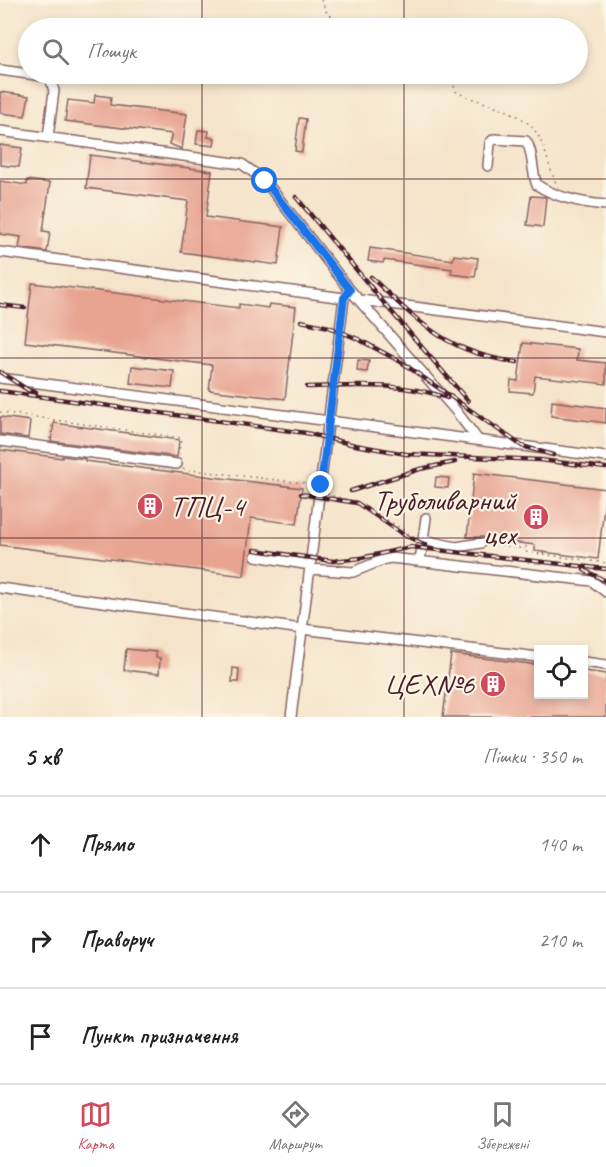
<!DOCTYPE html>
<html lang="uk">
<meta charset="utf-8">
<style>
:root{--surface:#fff;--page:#f6f6f6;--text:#222;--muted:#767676;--line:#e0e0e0;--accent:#d1495b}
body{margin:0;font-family:Caveat,sans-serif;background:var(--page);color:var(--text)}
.controls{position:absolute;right:18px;bottom:18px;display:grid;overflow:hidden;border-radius:0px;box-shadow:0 3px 9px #0003}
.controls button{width:54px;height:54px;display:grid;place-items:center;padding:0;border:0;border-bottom:2px solid var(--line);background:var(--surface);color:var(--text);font:30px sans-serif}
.stop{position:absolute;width:18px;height:18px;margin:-14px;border:4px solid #1a73e8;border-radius:50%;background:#fff}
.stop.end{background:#1a73e8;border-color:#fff;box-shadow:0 2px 6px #0008}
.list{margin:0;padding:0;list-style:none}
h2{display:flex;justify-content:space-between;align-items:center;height:78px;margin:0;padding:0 24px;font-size:26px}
h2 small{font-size:20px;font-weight:400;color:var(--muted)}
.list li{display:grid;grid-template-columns:39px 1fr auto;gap:18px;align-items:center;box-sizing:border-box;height:96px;padding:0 24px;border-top:2px solid var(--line)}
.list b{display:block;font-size:22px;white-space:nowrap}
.list em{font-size:20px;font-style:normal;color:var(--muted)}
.icon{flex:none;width:33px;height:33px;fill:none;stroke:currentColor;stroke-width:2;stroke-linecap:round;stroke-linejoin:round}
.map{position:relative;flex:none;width:606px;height:717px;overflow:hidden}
.search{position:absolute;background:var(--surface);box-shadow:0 3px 9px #0003;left:18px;right:18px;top:18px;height:66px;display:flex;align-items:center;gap:15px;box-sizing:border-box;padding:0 21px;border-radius:33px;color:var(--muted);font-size:22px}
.sheet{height:366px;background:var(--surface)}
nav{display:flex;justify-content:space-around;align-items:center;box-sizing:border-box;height:84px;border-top:2px solid var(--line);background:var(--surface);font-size:16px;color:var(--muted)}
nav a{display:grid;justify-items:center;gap:3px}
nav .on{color:var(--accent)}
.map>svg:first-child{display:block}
</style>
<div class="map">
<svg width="606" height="717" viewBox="0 0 606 717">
<rect width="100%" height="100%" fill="#fcf5e5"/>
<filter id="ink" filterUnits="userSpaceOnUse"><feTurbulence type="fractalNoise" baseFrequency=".0167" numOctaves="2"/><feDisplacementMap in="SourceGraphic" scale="12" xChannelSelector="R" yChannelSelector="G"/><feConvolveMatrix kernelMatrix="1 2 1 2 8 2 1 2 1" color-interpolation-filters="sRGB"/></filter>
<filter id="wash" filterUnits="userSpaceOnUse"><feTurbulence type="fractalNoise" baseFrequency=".008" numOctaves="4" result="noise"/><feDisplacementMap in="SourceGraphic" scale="24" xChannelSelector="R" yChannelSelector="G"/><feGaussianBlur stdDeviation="1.35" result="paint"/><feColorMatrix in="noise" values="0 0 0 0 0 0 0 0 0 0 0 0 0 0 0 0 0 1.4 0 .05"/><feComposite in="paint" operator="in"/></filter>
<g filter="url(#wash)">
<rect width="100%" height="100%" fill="#f5e4ca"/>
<g id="blocks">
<path fill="#e8a391" d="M0,92L29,96L25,116L0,113Z
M95,95L111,97L110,105L187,114L182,149L169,144L172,134L65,121L68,100L94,103Z
M299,118L306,119L302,152L295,151Z
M198,130L209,131L208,137L215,138L214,146L196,144Z
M0,145L22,148L19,167L0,165Z
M90,155L212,171L206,217L283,227L278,265L181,252L188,201L86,188Z
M27,180L50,183L43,231L50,232L47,252L19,248L21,237L0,234V181L27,185Z
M531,196L546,197L543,227L527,225Z
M370,248L453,260L454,255L478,258L475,277L451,274L452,269L384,260L383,263L368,261Z
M32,283L239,308V304L268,308L269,304L296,307L285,399L209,390L212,365L25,342Z
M523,343L578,349L577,360L606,363V384L535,376L533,393L510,391L511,380L518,381Z
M358,360L369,361L367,372L357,371Z
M132,366L174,371L172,388L130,383Z
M552,401L606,408V423L551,416Z
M0,417L30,421L28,438L0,434Z
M54,423L179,440L177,457L51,441Z
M0,450L62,458V456L85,459V461L302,488L297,524L251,518L244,576L0,545Z
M474,473L606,489L598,559L535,551V545L486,539L483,537H467Z
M436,477L449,478L448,488L435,487Z
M126,649L156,652V658H160L159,674L124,670Z
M451,654L538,665V694H584V671L606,674V717H443Z
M233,668L239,669L238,682H232Z"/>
</g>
</g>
<g filter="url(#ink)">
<use href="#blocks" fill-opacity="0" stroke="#866463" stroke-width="1.5"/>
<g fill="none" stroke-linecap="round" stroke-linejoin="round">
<g stroke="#866463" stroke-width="12">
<path id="minor" d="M0,70L50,77L54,91L48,137
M0,131L242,164L265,181L350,290L456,411L478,440
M488,166L490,143L494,139L526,141C534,153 531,171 537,185C557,198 583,203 606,205
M0,252L344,298
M360,300L606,332
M0,378L606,457
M0,441L177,464
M423,540L456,547L481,543
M256,556L310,565
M420,561L426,518
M310,569L353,572L385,559L391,558L592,581L606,592
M0,588L302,629L538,657
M584,662L606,665
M291,717L344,298L350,290"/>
</g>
<path stroke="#866463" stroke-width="1.5" stroke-dasharray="1.5 4.5" stroke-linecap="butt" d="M321,0L327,13L349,28
M452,74L455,91C482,106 525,107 540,139C547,154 550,172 558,187
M0,412L181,438L178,458
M50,439L53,420
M183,469L312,484
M327,494L361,504L416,538
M489,543L525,549
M526,546V552L606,563"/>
<use href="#minor" stroke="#fff" stroke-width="9"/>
<g stroke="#4a1f2b" stroke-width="4.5">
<path id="rail" d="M296,197L384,303L468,401
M371,277C418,322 449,354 517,362
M0,305L25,308
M301,321L329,327L358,339L401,362L522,446L553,455
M0,372L28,390L36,392
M307,387C353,386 403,382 447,398
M0,391L306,433L355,445L406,454L540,460L606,468
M351,491L420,469L455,462
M301,494L357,503L404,535L426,545
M255,550L333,561L361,558L411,547L606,569
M584,570L606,581"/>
</g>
<use href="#rail" stroke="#fcf5e5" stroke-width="2" stroke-dasharray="7" stroke-linecap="butt"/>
</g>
</g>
<g fill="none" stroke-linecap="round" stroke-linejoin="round" filter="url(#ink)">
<path stroke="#1a73e8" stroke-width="8" d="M265,181L350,290L344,298L321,485"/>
</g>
<path fill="none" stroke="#4a1f2b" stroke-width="1.5" stroke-opacity="0.55" d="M202,0V28M404,0V28M202,74V717M404,74V717M0,179H606M0,358H606M0,538H606"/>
<defs>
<g id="building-disc" transform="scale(1.35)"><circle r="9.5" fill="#d1495b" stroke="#fcf5e5"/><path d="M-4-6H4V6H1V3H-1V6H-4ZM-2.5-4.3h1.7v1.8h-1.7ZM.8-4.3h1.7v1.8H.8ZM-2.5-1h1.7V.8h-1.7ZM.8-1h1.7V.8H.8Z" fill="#fff"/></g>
</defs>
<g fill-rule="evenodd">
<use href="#building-disc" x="150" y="506"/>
<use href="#building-disc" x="536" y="517"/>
<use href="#building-disc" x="493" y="684"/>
</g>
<g text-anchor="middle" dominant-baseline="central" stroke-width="4.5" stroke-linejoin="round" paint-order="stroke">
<g font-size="30" fill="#4a1f2b" stroke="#fcf5e5" text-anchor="end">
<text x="516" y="500">Труболиварний<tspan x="516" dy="34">цех</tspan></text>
<text x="170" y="506" text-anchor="start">ТПЦ-4</text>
<text x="474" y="684">ЦЕХ№6</text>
</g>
</g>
</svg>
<div class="controls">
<button><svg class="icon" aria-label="locate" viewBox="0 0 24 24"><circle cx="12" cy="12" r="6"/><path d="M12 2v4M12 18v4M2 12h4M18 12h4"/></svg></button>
</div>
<div class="stop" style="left:265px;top:181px"></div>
<div class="stop end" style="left:321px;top:485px"></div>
<div class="search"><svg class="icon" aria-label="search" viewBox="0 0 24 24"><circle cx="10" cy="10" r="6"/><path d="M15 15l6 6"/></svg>Пошук</div>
</div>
<section class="sheet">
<h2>5 хв<small>Пішки · 350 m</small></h2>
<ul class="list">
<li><svg class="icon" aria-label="ahead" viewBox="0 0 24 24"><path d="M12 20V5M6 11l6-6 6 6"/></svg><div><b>Прямо</b></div><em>140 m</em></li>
<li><svg class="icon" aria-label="right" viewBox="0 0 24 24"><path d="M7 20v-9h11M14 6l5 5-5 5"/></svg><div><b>Праворуч</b></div><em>210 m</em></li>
<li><svg class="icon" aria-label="arrive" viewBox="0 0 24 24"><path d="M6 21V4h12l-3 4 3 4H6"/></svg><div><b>Пункт призначення</b></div></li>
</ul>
</section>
<nav>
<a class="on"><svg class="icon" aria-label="map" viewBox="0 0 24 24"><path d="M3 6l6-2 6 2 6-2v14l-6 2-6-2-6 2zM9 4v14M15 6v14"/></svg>Карта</a>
<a><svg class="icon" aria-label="directions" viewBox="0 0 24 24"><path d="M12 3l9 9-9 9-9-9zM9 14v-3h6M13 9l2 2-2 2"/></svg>Маршрут</a>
<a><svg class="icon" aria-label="saved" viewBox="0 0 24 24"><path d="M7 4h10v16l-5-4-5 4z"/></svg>Збережені</a>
</nav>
